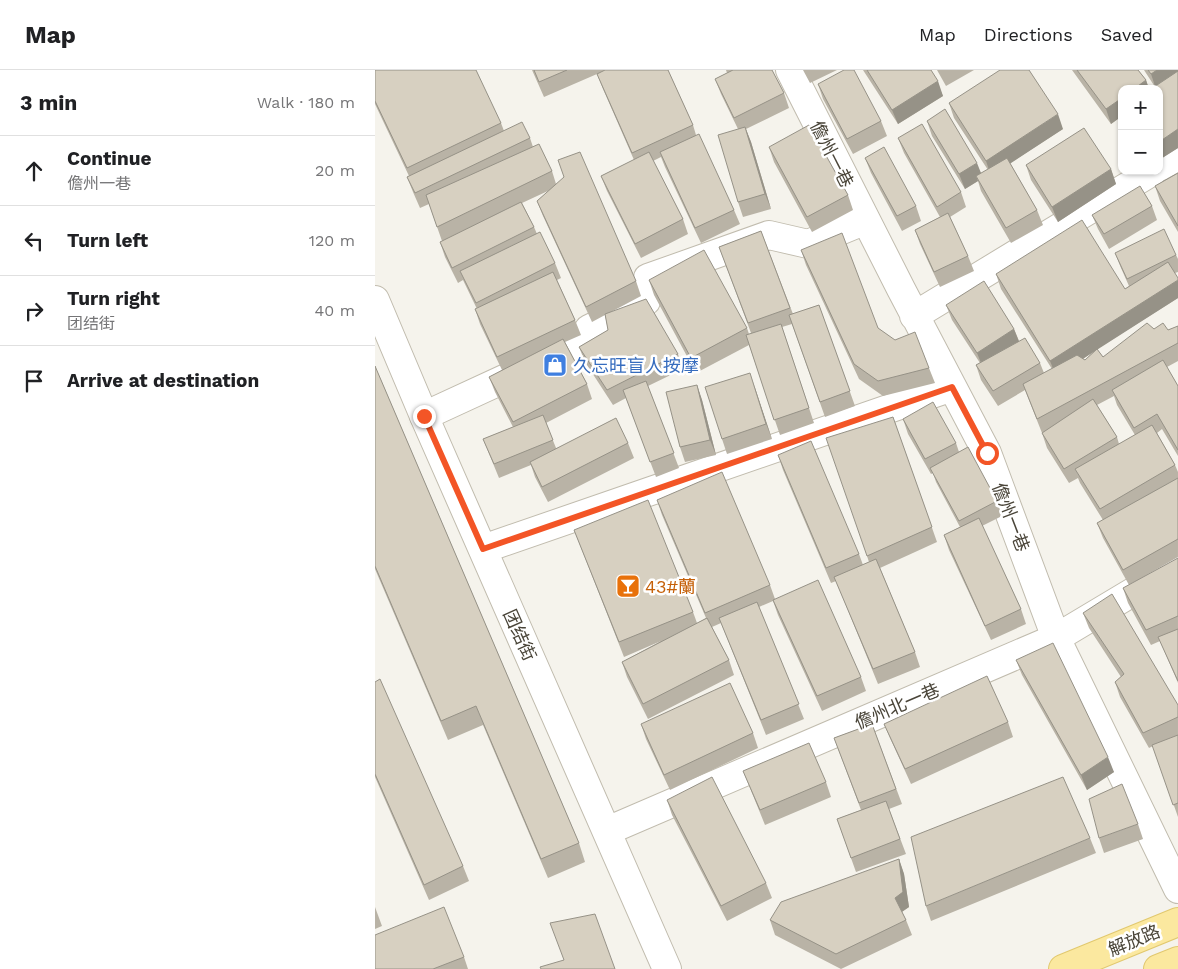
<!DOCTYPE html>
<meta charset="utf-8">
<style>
:root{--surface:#fff;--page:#f2f2f2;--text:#202124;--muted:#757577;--line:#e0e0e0}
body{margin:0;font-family:"Work Sans","Noto Sans SC",sans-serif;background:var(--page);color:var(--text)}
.controls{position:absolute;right:15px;top:15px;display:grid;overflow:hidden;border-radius:10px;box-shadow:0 1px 4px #0004}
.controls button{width:45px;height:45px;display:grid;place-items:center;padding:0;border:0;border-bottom:1px solid var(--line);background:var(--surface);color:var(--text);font:25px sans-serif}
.stop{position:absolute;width:15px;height:15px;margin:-11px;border:4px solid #f35526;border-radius:50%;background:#fff}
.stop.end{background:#f35526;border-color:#fff;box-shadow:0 1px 5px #0008}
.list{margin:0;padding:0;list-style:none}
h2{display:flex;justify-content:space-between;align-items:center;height:65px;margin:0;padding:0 20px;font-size:21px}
h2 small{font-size:16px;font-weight:400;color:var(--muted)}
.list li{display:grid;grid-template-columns:32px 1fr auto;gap:15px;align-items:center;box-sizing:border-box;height:70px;padding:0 20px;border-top:1px solid var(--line)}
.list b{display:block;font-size:19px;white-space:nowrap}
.list p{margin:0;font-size:16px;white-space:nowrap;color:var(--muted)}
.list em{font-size:16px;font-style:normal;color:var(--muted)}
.icon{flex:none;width:28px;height:28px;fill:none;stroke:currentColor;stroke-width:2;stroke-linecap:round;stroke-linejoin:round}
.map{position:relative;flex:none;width:803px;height:899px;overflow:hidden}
header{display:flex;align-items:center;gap:30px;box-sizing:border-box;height:70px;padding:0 25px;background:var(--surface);border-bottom:1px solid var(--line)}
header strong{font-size:24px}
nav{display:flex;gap:28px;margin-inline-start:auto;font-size:18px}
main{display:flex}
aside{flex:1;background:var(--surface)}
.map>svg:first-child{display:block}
</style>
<header>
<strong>Map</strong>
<nav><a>Map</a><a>Directions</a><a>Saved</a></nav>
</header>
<main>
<aside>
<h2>3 min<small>Walk · 180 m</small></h2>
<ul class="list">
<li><svg class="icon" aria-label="ahead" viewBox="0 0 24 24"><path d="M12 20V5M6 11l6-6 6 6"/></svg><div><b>Continue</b><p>儋州一巷</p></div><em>20 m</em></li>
<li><svg class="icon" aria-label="left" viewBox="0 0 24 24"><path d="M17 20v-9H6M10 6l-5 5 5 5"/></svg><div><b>Turn left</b></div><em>120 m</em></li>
<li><svg class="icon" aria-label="right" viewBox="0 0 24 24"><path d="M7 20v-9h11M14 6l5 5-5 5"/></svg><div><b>Turn right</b><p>团结街</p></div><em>40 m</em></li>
<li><svg class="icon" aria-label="arrive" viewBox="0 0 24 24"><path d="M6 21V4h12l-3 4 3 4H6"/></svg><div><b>Arrive at destination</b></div></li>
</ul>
</aside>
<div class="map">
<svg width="803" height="899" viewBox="0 0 803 899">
<rect width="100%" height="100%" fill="#f5f3ec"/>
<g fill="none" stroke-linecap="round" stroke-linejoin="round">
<g stroke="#c1bcae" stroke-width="30">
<path id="minor" d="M415,0L526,219L612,383L681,568L803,819
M784,97L803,86
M539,246L778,101
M49,346L203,275L214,259L271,231L273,208L394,165L433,174L491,150
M108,479L577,317
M232,761L681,568L803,495"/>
</g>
<g stroke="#c1bcae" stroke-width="30">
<path id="tertiary" d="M0,230L49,346L292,899"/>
</g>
<g stroke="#e1c86e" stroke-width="30">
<path id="primary" d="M688,899L803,852
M783,899L803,891"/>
</g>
<use href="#minor" stroke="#fff" stroke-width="28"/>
<use href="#tertiary" stroke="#fff" stroke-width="28"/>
<use href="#primary" stroke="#fbe89f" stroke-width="28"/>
</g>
<path fill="#b9b3a6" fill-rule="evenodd" d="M0,0L126,53L129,61L155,68L158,77L177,101L181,114L261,211L266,226L236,242L303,284L308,299L273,316L304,398L281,407L251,328L238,335L210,292L204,277L233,260L230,245L217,252L168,146L162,131L175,120L147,133L159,157L162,164L180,193L186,208L182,210L200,250L206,265L190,272L212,314L217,329L171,353L181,378L253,373L259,388L173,432L160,407L156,395L124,408L108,369L138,357L120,322L114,307L127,300L105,254L100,239H102L88,210L83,213L70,187L65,172L67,171L54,134L45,138L38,122L32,107L34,106L0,34Z
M157,0H293L318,55L321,65L359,140L365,154L326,173L290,97L286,87L278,91L308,149L313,164L266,188L232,121L226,106L259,90L228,19L222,4L169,27Z
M351,0H397L409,23L414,38L371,59L376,72L396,139L368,147L363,132V59L346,24L340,9L352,3Z
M428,0H462L435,13Z
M488,0H556L568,26L523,54Z
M562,0H599L571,16Z
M697,0H763L771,10L774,19H747V46L736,54Z
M769,0H803V78L784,90L780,17Z
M443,14L506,51L512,66L478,84L448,29Z
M574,33L688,59L635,93L662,140L668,155L636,173L606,121L603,111L590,119L557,66L552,51L606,103L613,100L579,48Z
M523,68L586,122L591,137L575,147L593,186L599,201L565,217L545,174L540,160L565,147L529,83Z
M394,77L473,125L478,140L437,162L399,92Z
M490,88L541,136L546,151L527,161L496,103Z
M651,95L736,99L741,114L683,152L656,110Z
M803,103V162L785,131L780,116Z
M777,136L782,150L734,179L723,159L717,145Z
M386,161L418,244L444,235L480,336L450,347L417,254L407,257L439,353L405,365L374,275L321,303L279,225L274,210L372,258L374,264L376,263L344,177Z
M426,180L503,258L554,298L560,313L508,326L484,309L431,195Z
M740,183L801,185L803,189V202L800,203L803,228L722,279L728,287L779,259L793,260L803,256V291L792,297L803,316V386L787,359L782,363L800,395L803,402V487L754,515L728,468L722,453L728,450L705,413L703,408L694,413L672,378L667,363L650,320L623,336L606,310L601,295L605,293L577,250L571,235L639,259L644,271L665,293L669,303L677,299L626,219L621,204L750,219L754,216L746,198ZM719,281L710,290L708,289ZM739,326L742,335L760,365L744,374L742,367L722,335Z
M0,296L204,773L210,792L173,808L108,655L73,670L0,499Z
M322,315L327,330L341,385L310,392L305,377Z
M380,318L397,369L352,384L347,369Z
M518,347L562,472L505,498L540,582L545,597L503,614L461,511L456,513L408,400L403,385L484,484L488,495L494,492L492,486Z
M528,349L581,373L584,382L622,431L627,446L607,456L646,539L651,554L616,570L574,480L569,465L585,457L561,412L558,403L556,404L533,364Z
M282,430L395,515L400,529L486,607L491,621L447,641L403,545L398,531L384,537L429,649L391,665L346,553L337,557L354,590L359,605L273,649L252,607L247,592L286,571L249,587L199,460L318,542L322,553L331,548L287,445Z
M803,488V613L785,571L776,575L753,533L748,518Z
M708,543L803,635V747L778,676L774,678L745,627L740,612L746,607L714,558Z
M641,590L739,702L712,720L647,605Z
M0,612L88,796L94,811L54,830L0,707Z
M633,652L638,667L536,714L515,668L509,654Z
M266,654L378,663L383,678L295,720L271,669Z
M497,654L527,734L514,739L531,784L481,802L462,749L486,740L459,668Z
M368,701L451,712L456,727L390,755Z
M292,730L391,813L397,828L352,851L297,745Z
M763,754L768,769L729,783L724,768Z
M715,768L721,783L556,851L551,836Z
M524,789L529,804L534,837L527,842L531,850L537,865L466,899L400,865L395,850Z
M0,837L7,856L0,859Z
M89,887L93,899H0Z"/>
<path fill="#969287" d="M782,0H803V5L781,19L776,4Z
M771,10L774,19H759Z
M563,11L568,26L523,54L517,40Z
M747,28V41L745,39L747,43V46L736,54L731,39Z
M683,44L688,59L616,106L611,91Z
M370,57L376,72L396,139L390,124Z
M803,59V78L784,90V72Z
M602,93L608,108L601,106L603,111L590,119L584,104Z
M736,99L741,114L683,152L677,137Z
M803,210V228L681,306L675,291Z
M639,259L645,274L608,298L602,283Z
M375,303L397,369L391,354Z
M322,315L327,330L341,385L335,370Z
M733,687L739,702L712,720L706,705Z
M524,789L529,804L534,837L525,843L520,828Z"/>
<path fill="#d7d0c1" stroke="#969287" d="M0,0H101L126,53L32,98L0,31Z
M159,0H192L164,12Z
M230,0H293L318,55L257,83L222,4Z
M358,0H397L409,23L359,48L340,9Z
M469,0H479L506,51L472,69L443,14Z
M492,0H556L563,11L517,40Z
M625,0H654L683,44L611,91L574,33Z
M702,0H763L771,10L759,19H747V28L731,39Z
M773,0H782L776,4Z
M803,1V59L784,72V19H776Z
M570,39L602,93L584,104L552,51Z
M147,52L155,68L40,123L32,107Z
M547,54L586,122L562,137L523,68Z
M434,55L473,125L432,147L394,77Z
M370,57L390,124L363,132L343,65Z
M709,58L736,99L677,137L651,95Z
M324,64L359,140L320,158L285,82Z
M164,74L177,101L62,157L51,125Z
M509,77L541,136L522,146L490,88Z
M205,82L261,211L211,237L162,131L189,107L183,90Z
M274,82L308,149L260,174L226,106Z
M632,88L662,140L631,158L601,106Z
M803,103V156L780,116Z
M765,116L777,136L729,164L717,145Z
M146,132L159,157L77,198L65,172Z
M573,143L593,186L559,202L540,160Z
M707,150L750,219L793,192L803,208V210L675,291L621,204Z
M789,159L801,185L752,209L740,183Z
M386,161L415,238L373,253L344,177Z
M165,162L180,193L101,233L85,201Z
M467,163L503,258L520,270L540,262L554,298L503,311L479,294L426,180Z
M329,180L372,258L316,288L274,210Z
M178,202L200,250L122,287L100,239Z
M609,211L639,259L602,283L571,235Z
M271,229L303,284L232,320L204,277L233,260L230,244Z
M444,235L475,321L445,332L414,245Z
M772,253L779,259L788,253L793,260L803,256V273L662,349L648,314L702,285L710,290L722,279L728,287Z
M406,254L434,338L399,350L371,265Z
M650,268L665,293L618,321L601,295Z
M188,269L212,314L138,352L114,307Z
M788,290L803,316V380L782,344L759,358L737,320Z
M0,296L204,773L166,789L101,636L66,651L0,496Z
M375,303L391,354L347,369L330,317Z
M271,311L299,383L275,392L248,320Z
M322,315L335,370L305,377L291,322Z
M718,329L742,367L689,399L667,363Z
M558,332L581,373L550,389L528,349Z
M168,345L178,370L119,394L108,369Z
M518,347L557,457L492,486L451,368Z
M241,348L253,373L167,417L155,392Z
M777,355L800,395L725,439L700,399Z
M436,371L484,484L451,498L403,385Z
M593,377L622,431L584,451L555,398Z
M347,402L395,515L330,543L282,430Z
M803,408V469L748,500L722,453Z
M273,430L318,542L244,572L199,460Z
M604,448L646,539L610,556L569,465Z
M803,488V546L771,560L748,518Z
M501,489L540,582L498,599L459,507Z
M443,510L486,607L442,626L398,530Z
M737,524L803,635V647L768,663L740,612L749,604L708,543Z
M382,532L424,634L386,650L344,548Z
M332,548L354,590L268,634L247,592Z
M803,559V611L783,567Z
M678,573L733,687L706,705L641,590Z
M612,606L633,652L530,699L509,654Z
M5,609L88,796L49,815L0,704V612Z
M355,613L378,663L289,705L266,654Z
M497,654L521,719L484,733L459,668Z
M803,665V733L798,735L777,675Z
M434,673L451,712L385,740L368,701Z
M337,707L391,813L346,836L292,730Z
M688,707L715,768L551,836L536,767Z
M747,714L763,754L724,768L714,729Z
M511,731L525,769L476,788L462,749Z
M524,789L528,822L520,828L531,850L461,884L395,850L406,832Z
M69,837L89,887L58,899H0V865Z
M220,844L240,899H166L165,897L189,890L175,853Z"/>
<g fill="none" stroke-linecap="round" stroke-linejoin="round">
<path stroke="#f35526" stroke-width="6" d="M49,346L108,479L577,317L612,383"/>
</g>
<defs>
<g id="shop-square" transform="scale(1.25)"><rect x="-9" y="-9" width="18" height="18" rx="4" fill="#3f7fe0" stroke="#fff"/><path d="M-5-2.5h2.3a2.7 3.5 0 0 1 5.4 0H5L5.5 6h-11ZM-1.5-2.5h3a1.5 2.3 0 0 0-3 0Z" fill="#fff"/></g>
<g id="bar-square" transform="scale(1.25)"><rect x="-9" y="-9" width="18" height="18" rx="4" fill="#e8710a" stroke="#fff"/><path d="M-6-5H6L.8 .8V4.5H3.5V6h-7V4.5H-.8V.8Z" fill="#fff"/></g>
</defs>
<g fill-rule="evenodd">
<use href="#shop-square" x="180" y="295"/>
<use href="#bar-square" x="253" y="516"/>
</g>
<g text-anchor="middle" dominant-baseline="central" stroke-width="5" stroke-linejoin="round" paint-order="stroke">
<g font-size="18" fill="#4a4539" stroke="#fff">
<text transform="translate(457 84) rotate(63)">儋州一巷</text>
<text transform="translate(636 447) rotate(69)">儋州一巷</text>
<text transform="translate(145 565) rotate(66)">团结街</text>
<text transform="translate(522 636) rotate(-23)">儋州北一巷</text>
<text transform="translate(759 870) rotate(-22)">解放路</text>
</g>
<g font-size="18" fill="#366cbe" stroke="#fff" text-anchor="start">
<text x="198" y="295">久忘旺盲人按摩</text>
</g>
<g font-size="18" fill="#c56008" stroke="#fff" text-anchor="start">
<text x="270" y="516">43#蘭</text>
</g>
</g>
</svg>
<div class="controls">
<button>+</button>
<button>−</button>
</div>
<div class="stop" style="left:612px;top:383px"></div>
<div class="stop end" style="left:49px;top:346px"></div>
</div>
</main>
